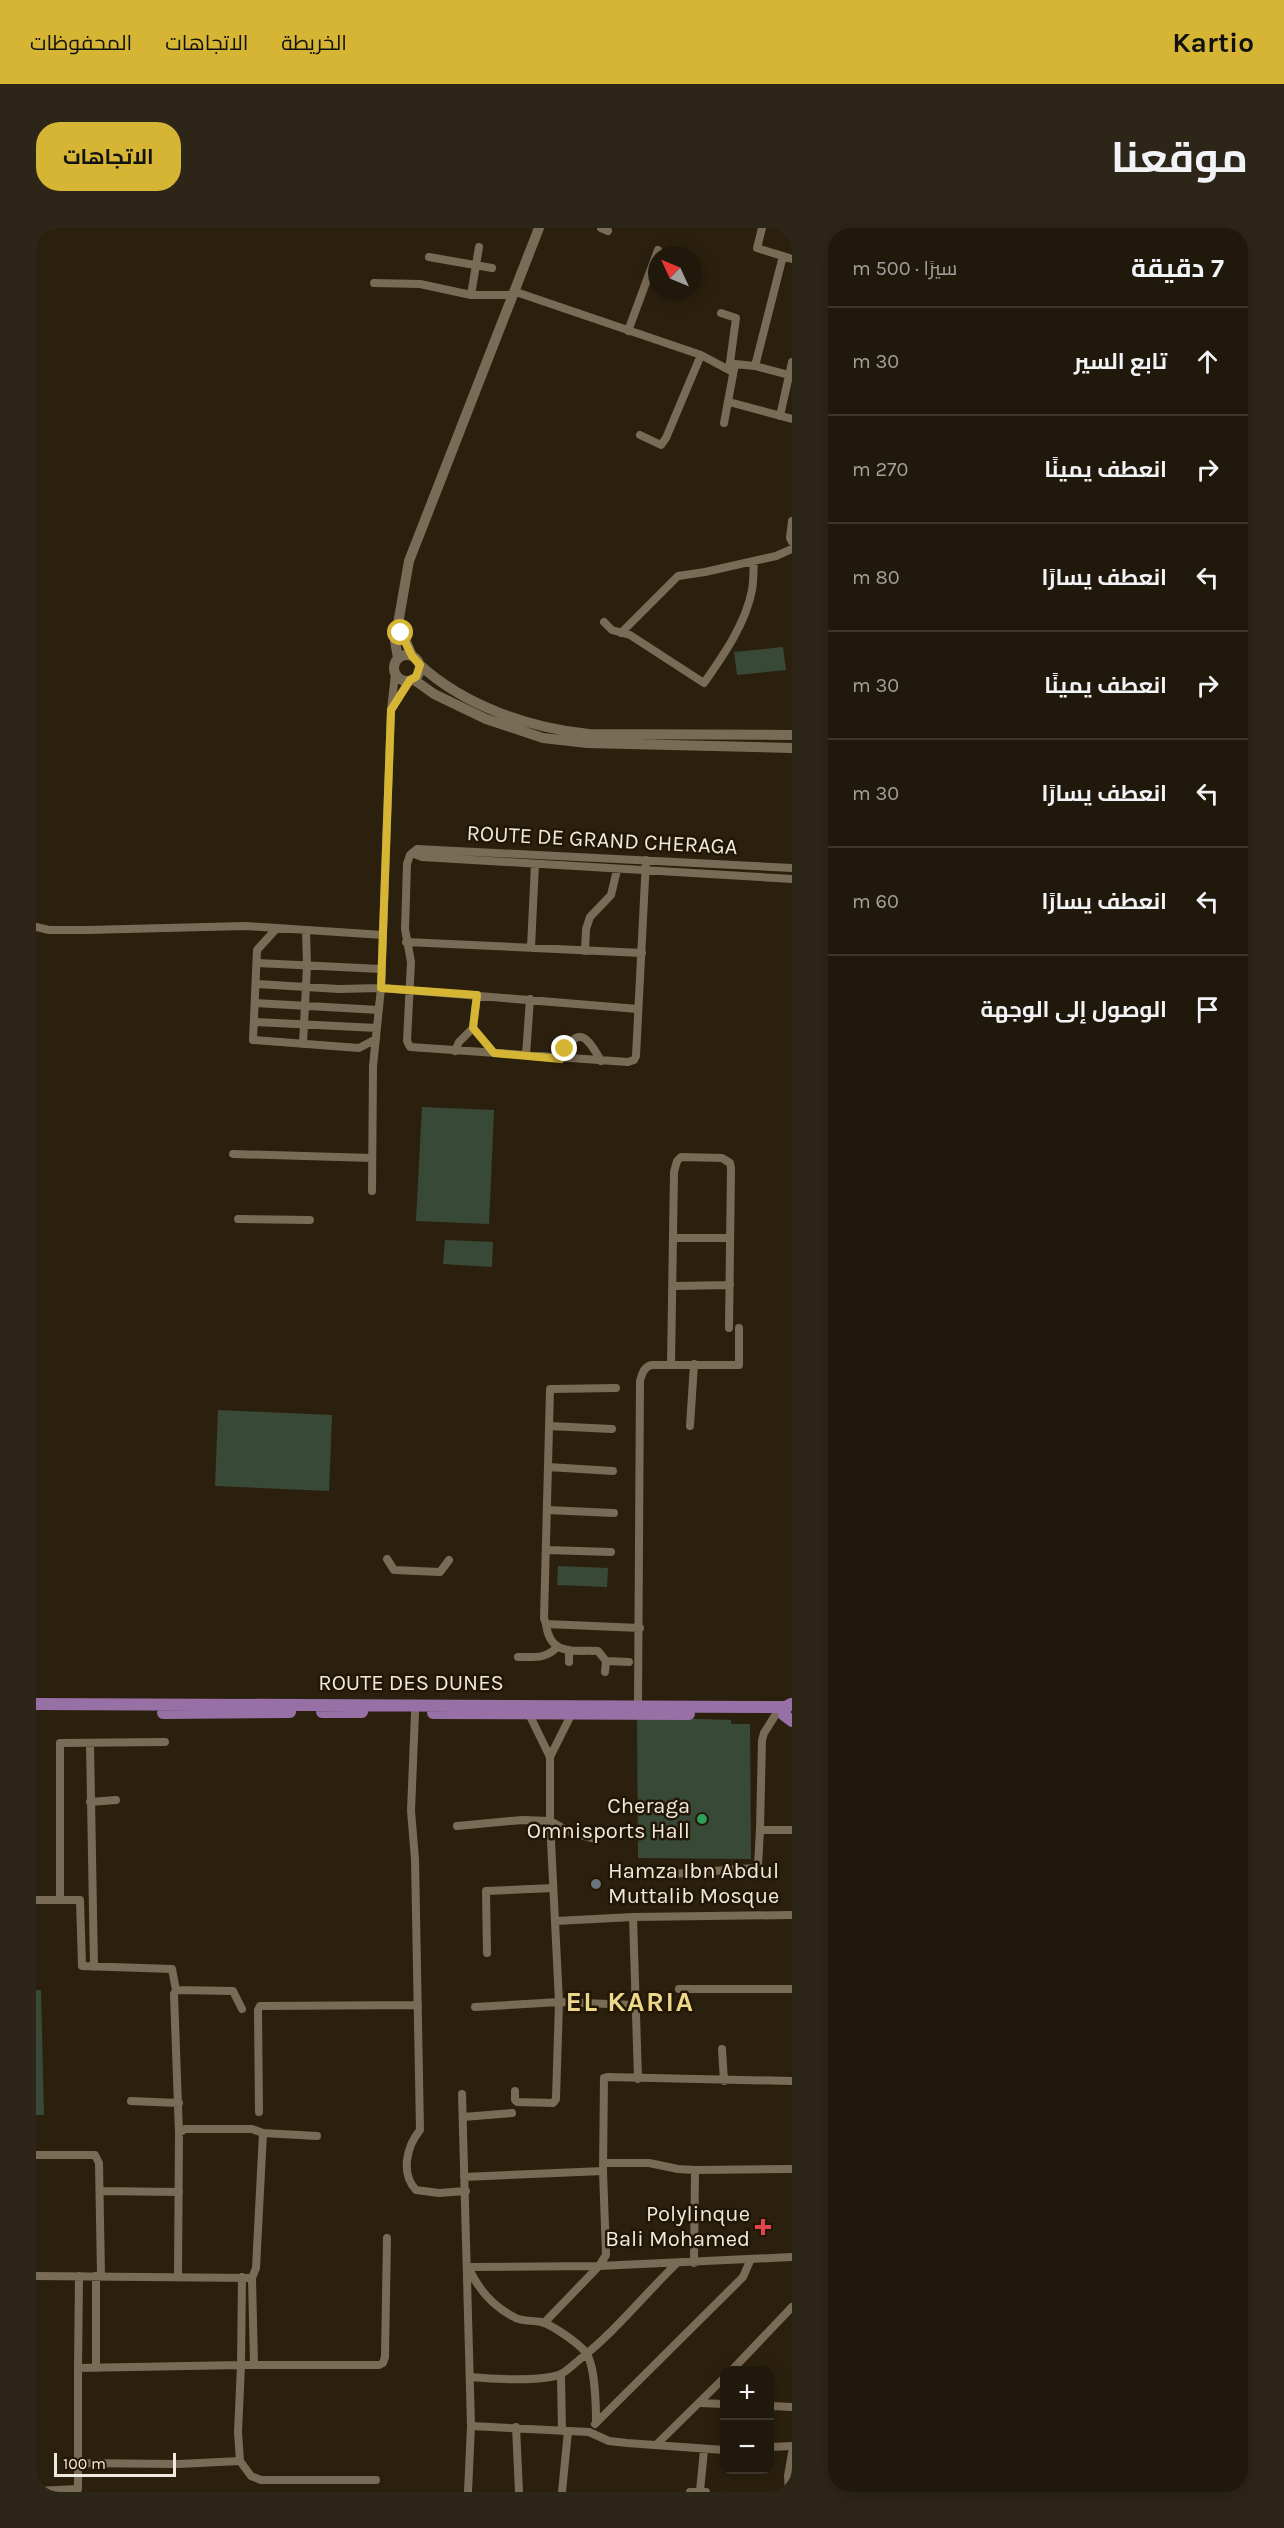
<!DOCTYPE html>
<html lang="ar">
<meta charset="utf-8">
<style>
:root{--surface:#20180a;--page:#2d2518;--text:#f1f3f6;--muted:#a2a09c;--line:#3d372b;--accent:#d6b534}
body{margin:0;font-family:Karla,Cairo,sans-serif;background:var(--page);color:var(--text);direction:rtl}
.controls{position:absolute;right:18px;bottom:18px;display:grid;overflow:hidden;border-radius:12px;box-shadow:0 3px 15px #0003}
.controls button{width:54px;height:54px;display:grid;place-items:center;padding:0;border:0;border-bottom:2px solid var(--line);background:var(--surface);color:var(--text);font:30px sans-serif}
.compass{position:absolute;left:612px;top:18px;width:54px;height:54px;border-radius:50%;background:var(--surface);box-shadow:0 3px 15px #0003;rotate:314deg}
.scale{position:absolute;left:18px;bottom:15px;width:122px;box-sizing:border-box;padding-left:6px;border:3px solid #f0e9dd;border-top:0;font-size:16px;line-height:21px;white-space:nowrap;color:#f0e9dd;-webkit-text-stroke:4px #221704;paint-order:stroke}
.stop{position:absolute;width:18px;height:18px;margin:-14px;border:4px solid #d6b534;border-radius:50%;background:#fff}
.stop.end{background:#d6b534;border-color:#fff;box-shadow:0 2px 6px #0008}
.list{margin:0;padding:0;list-style:none}
h2{display:flex;justify-content:space-between;align-items:center;height:78px;margin:0;padding:0 24px;font-size:26px}
h2 small{font-size:20px;font-weight:400;color:var(--muted)}
.list li{display:grid;grid-template-columns:39px 1fr auto;gap:18px;align-items:center;box-sizing:border-box;height:108px;padding:0 24px;border-top:2px solid var(--line)}
.list b{display:block;font-size:22px;white-space:nowrap}
.list em{font-size:20px;font-style:normal;color:var(--muted)}
.icon{flex:none;width:33px;height:33px;fill:none;stroke:currentColor;stroke-width:2;stroke-linecap:round;stroke-linejoin:round}
.map{position:relative;flex:none;width:756px;height:2264px;overflow:hidden;direction:ltr;border-radius:24px}
header{display:flex;align-items:center;gap:36px;box-sizing:border-box;height:84px;padding:0 30px;background:var(--accent);color:#111}
header strong{font-size:28px}
nav{display:flex;gap:33px;margin-inline-start:auto;font-size:21px}
.intro{display:flex;align-items:center;justify-content:space-between;box-sizing:border-box;height:144px;padding:0 36px}
h1{margin:0;font-size:42px}
.button{padding:15px 27px;border-radius:24px;background:var(--accent);color:#111;font-size:21px;font-weight:700}
main{display:flex;gap:36px;padding:0 36px}
aside{flex:1;background:var(--surface);border-radius:24px;box-shadow:0 3px 15px #0003}
.map>svg:first-child{display:block}
</style>
<header>
<strong>Kartio</strong>
<nav><a>الخريطة</a><a>الاتجاهات</a><a>المحفوظات</a></nav>
</header>
<div class="intro"><h1>موقعنا</h1><a class="button">الاتجاهات</a></div>
<main>
<aside>
<h2>7 دقيقة<small>سيرًا · 500 m</small></h2>
<ul class="list">
<li><svg class="icon" aria-label="ahead" viewBox="0 0 24 24"><path d="M12 20V5M6 11l6-6 6 6"/></svg><div><b>تابع السير</b></div><em>30 m</em></li>
<li><svg class="icon" aria-label="right" viewBox="0 0 24 24"><path d="M7 20v-9h11M14 6l5 5-5 5"/></svg><div><b>انعطف يمينًا</b></div><em>270 m</em></li>
<li><svg class="icon" aria-label="left" viewBox="0 0 24 24"><path d="M17 20v-9H6M10 6l-5 5 5 5"/></svg><div><b>انعطف يسارًا</b></div><em>80 m</em></li>
<li><svg class="icon" aria-label="right" viewBox="0 0 24 24"><path d="M7 20v-9h11M14 6l5 5-5 5"/></svg><div><b>انعطف يمينًا</b></div><em>30 m</em></li>
<li><svg class="icon" aria-label="left" viewBox="0 0 24 24"><path d="M17 20v-9H6M10 6l-5 5 5 5"/></svg><div><b>انعطف يسارًا</b></div><em>30 m</em></li>
<li><svg class="icon" aria-label="left" viewBox="0 0 24 24"><path d="M17 20v-9H6M10 6l-5 5 5 5"/></svg><div><b>انعطف يسارًا</b></div><em>60 m</em></li>
<li><svg class="icon" aria-label="arrive" viewBox="0 0 24 24"><path d="M6 21V4h12l-3 4 3 4H6"/></svg><div><b>الوصول إلى الوجهة</b></div></li>
</ul>
</aside>
<div class="map">
<svg width="756" height="2264" viewBox="0 0 756 2264">
<rect width="100%" height="100%" fill="#2b200d"/>
<path fill="#384a37" d="M747,419L750,442L701,447L698,424Z
M386,879L458,882L453,996L380,993Z
M409,1012L457,1014L456,1039L407,1036Z
M182,1182L296,1187L293,1263L179,1258Z
M522,1338L572,1340L571,1359L521,1357Z
M601,1489L695,1492V1496H714L715,1631L602,1630Z
M0,1762H5L8,1887H0Z"/>
<g fill="none" stroke-linecap="round" stroke-linejoin="round">
<path stroke="#796c56" stroke-width="8" d="M565,0L572,3
M726,0L721,20L756,31
M393,29L456,40
M338,55L384,56L435,67H477
M480,64L665,127L693,142L700,90L685,85
M435,67L443,19
M592,103L622,22
M719,138L747,28
M693,174L756,191
M744,188L756,134
M688,195L699,136L719,138L753,147
M604,207L625,217L630,210L665,127
M756,293L754,310L756,314
M568,394L576,402L594,407L668,455C687,428 710,395 716,362C718,352 717,342 718,333
M585,405L642,348L669,344L740,328L756,321
M355,481L374,452
M376,625L386,629L756,651
M610,632L600,828L598,832L592,834L374,819L371,813L375,734L369,701L371,636L374,627L381,621L756,640
M0,699L13,702H52L209,698L347,707
M241,700L221,722L217,812L323,820L340,811
M370,714L606,725
M495,719L499,636
M549,723L550,701L554,689L575,667L581,642
M221,735L345,741
M221,756L303,761L345,760L602,781
M219,775L343,782
M219,794L341,800
M437,800L458,825
M267,816L271,738L270,702
M419,823L423,814L437,800L441,767
M490,827L494,771
M525,831C541,797 550,806 565,833
M197,926L336,930
M336,963L337,838L345,760L355,482L359,446
M202,991L274,992
M638,1010H694
M638,1058L694,1057
M635,1136L638,944L641,933L645,929L686,930L694,935L695,940L693,1100
M580,1160L514,1161L508,1390L510,1396L604,1400
M513,1198L576,1201
M654,1198L658,1136
M512,1239L577,1243
M511,1282L578,1285
M510,1322L575,1324
M351,1331L358,1342L404,1344L413,1332
M510,1396C514,1428 536,1422 562,1423L570,1433L593,1434
M482,1429C497,1429 511,1431 521,1419
M533,1434V1422
M569,1444L570,1433
M602,1477L604,1153C606,1146 607,1140 615,1137H703V1100
M379,1485L375,1583L379,1631L384,1902C371,1918 364,1945 380,1962L403,1965L430,1963
M493,1486L514,1529
M54,1515L58,1739
M54,1574L80,1572
M421,1598L486,1592L514,1593L536,1605L559,1611
M724,1602L726,1512L728,1505L740,1486
M636,1646L719,1640L722,1637L724,1602H756
M24,1671V1515L129,1514
M0,1672H44L46,1738L136,1741L140,1762L138,1766L143,1905
M597,1689L602,1851
M520,1693L597,1689L756,1687
M451,1725L450,1663L517,1660
M643,1761H756
M140,1762L197,1763L206,1781
M439,1779L523,1774L598,1777
M686,1821L688,1853
M479,1863V1872L481,1874L517,1875L520,1871L523,1774L514,1593V1529L536,1485
M426,1866L435,2198L432,2264
M95,1873L143,1875
M223,1884L222,1782L224,1778L382,1777
M427,1889L476,1885
M0,1927H59L63,1935L65,2048
M567,1935H613L642,1941L659,1942L756,1941
M428,1949L567,1943
M64,1963L143,1964
M658,2035L659,1942
M0,2048L216,2050L220,2040L227,1905
M142,2048L143,1905L149,1901H216L227,1905L281,1908
M206,2049L205,2137H343L347,2135L349,2129L351,2010
M216,2050L218,2137
M508,2095L563,2038L570,2027L567,1943L568,1850L572,1849L756,1853
M60,2140V2048
M696,2142L756,2079
M525,2146L526,2203
M434,2149C455,2151 506,2154 525,2146C531,2143 538,2136 543,2132C580,2103 608,2067 641,2035
M665,2175L688,2176
M734,2178L756,2179
M560,2194C560,2178 559,2137 550,2125C544,2116 515,2096 505,2094C496,2092 485,2094 478,2089C456,2078 442,2061 432,2039L563,2038L756,2029
M559,2196L707,2049L714,2033
M435,2198L553,2204L573,2213L591,2215L688,2222
M480,2199L483,2264
M620,2217L688,2150
M734,2219L756,2218
M204,2233L215,2248L225,2252H340
M42,2235L142,2236L204,2233L202,2204L205,2137L42,2140L43,2048
M0,2263L42,2261V2140
M664,2263L668,2222
M526,2264L532,2203
M654,2264H670
M753,2264L752,2248L756,2225"/>
<path stroke="#796c56" stroke-width="10" d="M363,397L376,428
M358 440a13 13 0 1 1 26 0a13 13 0 1 1-26 0Z
M362,430L359,413L373,333L503,0
M384,437C429,478 493,500 553,506L756,507
M377,451L398,466L450,491L507,510L551,515L756,520"/>
<path stroke="#9770a5" stroke-width="12" d="M0,1476L750,1479
M755,1476L750,1479L748,1487L756,1493
M286,1484H326
M127,1485L254,1484
M397,1485L653,1486"/>
</g>
<g fill="none" stroke-linecap="round" stroke-linejoin="round">
<path stroke="#d6b534" stroke-width="8" d="M365,405L376,428L384,437L380,449L374,452L355,482L345,760L441,767L437,800L458,825L525,831L529,821"/>
</g>
<circle fill="#2e9e5b" stroke="#221704" stroke-width="2" cx="666" cy="1591" r="6"/>
<circle fill="#6b7280" stroke="#221704" stroke-width="2" cx="560" cy="1656" r="6"/>
<path fill="#e0444e" stroke="#221704" stroke-width="2" d="M724 1990h6v6h6v6h-6v6h-6v-6h-6v-6h6z"/>
<g text-anchor="middle" dominant-baseline="central" stroke-width="5" stroke-linejoin="round" paint-order="stroke">
<g font-size="22" fill="#f0e9dd" stroke="#221704">
<text transform="translate(566 612) rotate(3)">ROUTE DE GRAND CHERAGA</text>
<text x="375" y="1455">ROUTE DES DUNES</text>
</g>
<g font-size="22" fill="#f0e9dd" stroke="#221704" text-anchor="end">
<text x="654" y="1578">Cheraga<tspan x="654" dy="25">Omnisports Hall</tspan></text>
<text x="572" y="1643" text-anchor="start">Hamza Ibn Abdul<tspan x="572" dy="25">Muttalib Mosque</tspan></text>
<text x="714" y="1986">Polylinque<tspan x="714" dy="25">Bali Mohamed</tspan></text>
</g>
<g font-size="28" font-weight="bold" letter-spacing="1.5" fill="#edd78a" stroke="#221704">
<text x="594" y="1773">EL KARIA</text>
</g>
</g>
</svg>
<div class="controls">
<button>+</button>
<button>−</button>
</div>
<svg class="compass" viewBox="-18 -18 36 36"><path d="M0-13l5 13h-10z" fill="#e53935"/><path d="M0 13l5-13h-10z" fill="#a2a09c"/></svg>
<div class="scale">100 m</div>
<div class="stop" style="left:365px;top:405px"></div>
<div class="stop end" style="left:529px;top:821px"></div>
</div>
</main>
